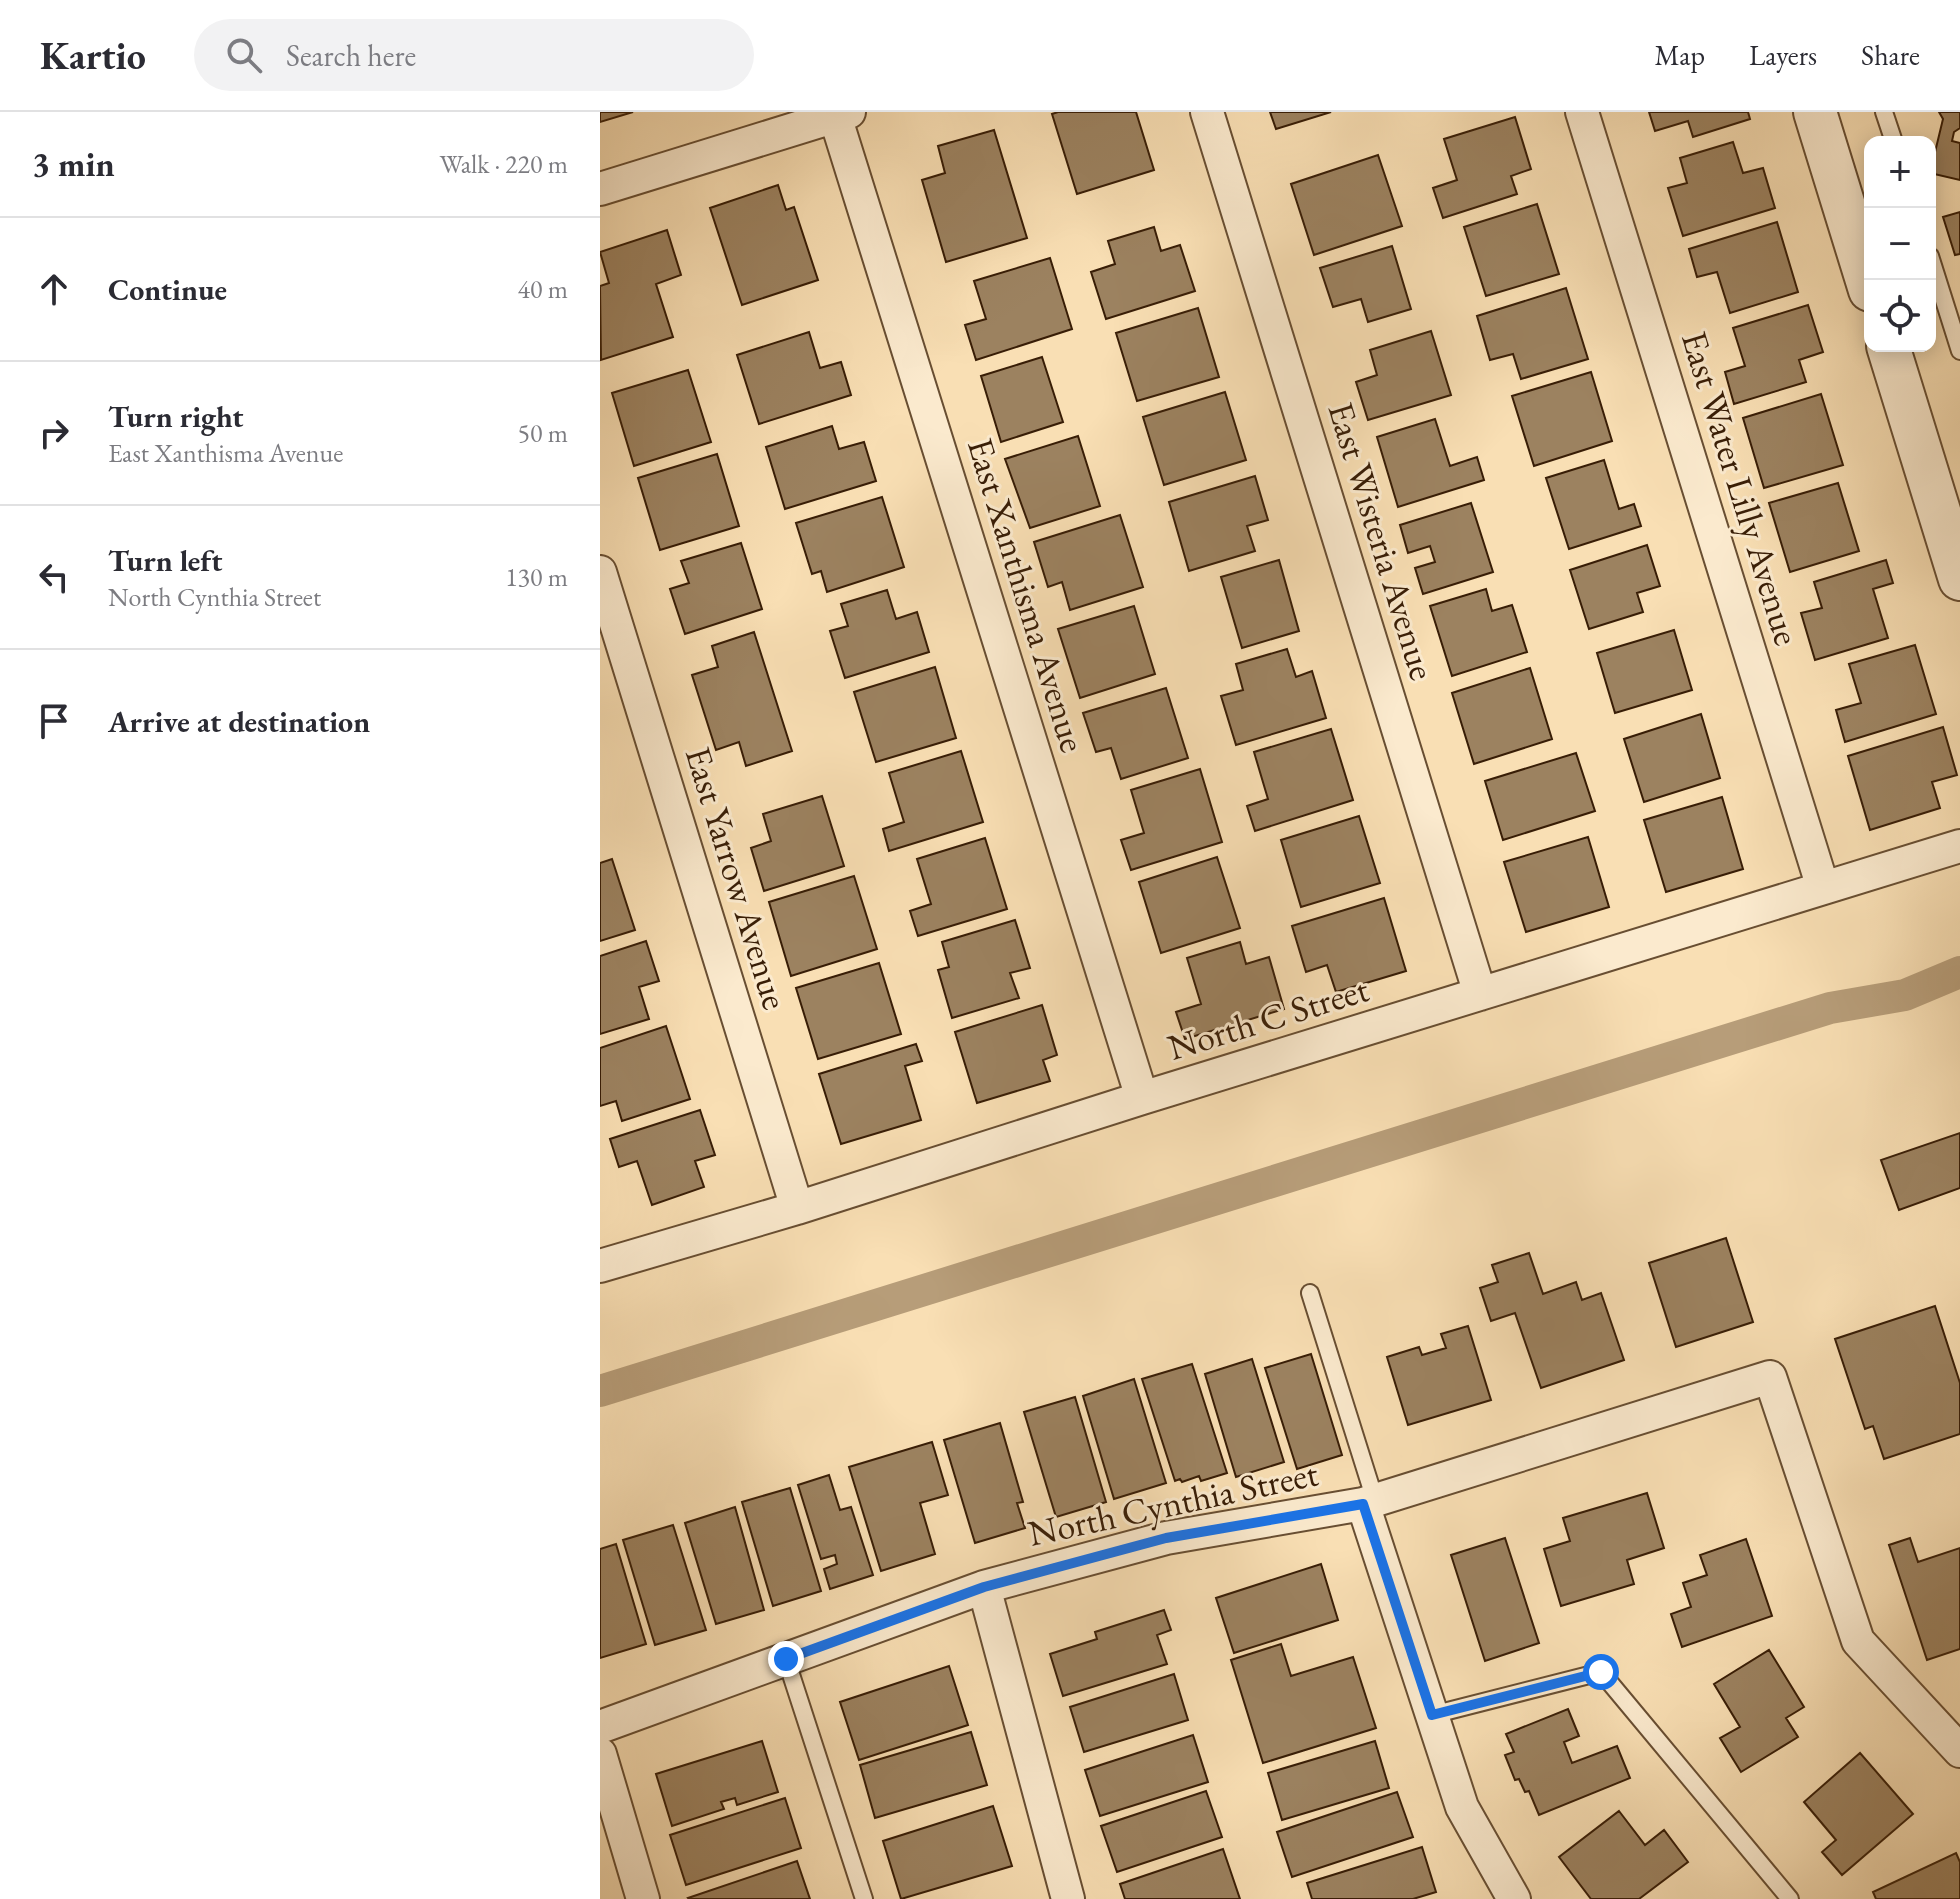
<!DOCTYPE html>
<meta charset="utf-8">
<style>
:root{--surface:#fff;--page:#f2f2f3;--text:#2b2b33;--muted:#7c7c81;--line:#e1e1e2}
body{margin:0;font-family:"EB Garamond",serif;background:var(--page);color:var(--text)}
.controls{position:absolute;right:24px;top:24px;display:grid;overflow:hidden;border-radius:16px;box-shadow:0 4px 20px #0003}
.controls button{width:72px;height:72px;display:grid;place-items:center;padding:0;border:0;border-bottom:2px solid var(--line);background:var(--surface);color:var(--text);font:40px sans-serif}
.stop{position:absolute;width:24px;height:24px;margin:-18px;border:6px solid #1a73e8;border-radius:50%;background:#fff}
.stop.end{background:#1a73e8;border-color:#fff;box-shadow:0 2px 8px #0008}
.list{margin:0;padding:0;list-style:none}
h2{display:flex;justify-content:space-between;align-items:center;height:104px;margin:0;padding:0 32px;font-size:34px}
h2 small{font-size:26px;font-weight:400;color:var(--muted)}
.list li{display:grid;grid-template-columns:52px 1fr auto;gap:24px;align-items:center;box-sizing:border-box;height:144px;padding:0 32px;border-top:2px solid var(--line)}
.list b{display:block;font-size:30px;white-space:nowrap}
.list p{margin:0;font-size:26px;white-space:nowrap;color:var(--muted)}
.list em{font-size:26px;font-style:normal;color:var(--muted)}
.icon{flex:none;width:44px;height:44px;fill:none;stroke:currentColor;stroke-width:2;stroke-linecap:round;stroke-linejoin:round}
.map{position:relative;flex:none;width:1360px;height:1787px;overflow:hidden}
header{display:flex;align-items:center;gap:48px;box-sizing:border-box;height:112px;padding:0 40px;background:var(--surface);border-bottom:2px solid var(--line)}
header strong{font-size:38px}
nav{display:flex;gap:44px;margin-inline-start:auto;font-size:28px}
.search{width:560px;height:72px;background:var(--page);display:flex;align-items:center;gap:20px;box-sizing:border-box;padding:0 28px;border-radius:44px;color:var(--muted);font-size:30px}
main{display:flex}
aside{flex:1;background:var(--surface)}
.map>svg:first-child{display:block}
</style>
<header>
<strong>Kartio</strong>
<div class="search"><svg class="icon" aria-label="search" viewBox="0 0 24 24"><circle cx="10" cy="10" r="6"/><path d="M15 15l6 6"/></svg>Search here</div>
<nav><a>Map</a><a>Layers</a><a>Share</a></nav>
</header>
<main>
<aside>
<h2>3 min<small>Walk · 220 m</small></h2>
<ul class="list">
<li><svg class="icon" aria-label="ahead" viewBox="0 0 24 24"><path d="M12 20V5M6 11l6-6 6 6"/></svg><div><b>Continue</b></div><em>40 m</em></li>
<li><svg class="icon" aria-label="right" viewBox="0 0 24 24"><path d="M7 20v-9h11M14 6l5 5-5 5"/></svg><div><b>Turn right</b><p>East Xanthisma Avenue</p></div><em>50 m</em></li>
<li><svg class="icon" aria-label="left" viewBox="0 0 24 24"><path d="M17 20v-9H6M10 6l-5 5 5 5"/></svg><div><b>Turn left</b><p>North Cynthia Street</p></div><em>130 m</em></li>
<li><svg class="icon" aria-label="arrive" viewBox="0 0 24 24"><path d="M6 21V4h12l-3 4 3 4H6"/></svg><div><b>Arrive at destination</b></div></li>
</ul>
</aside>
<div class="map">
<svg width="1360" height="1787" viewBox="0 0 1360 1787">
<rect width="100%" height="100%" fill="#f9dfb4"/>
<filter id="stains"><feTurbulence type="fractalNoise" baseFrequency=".0025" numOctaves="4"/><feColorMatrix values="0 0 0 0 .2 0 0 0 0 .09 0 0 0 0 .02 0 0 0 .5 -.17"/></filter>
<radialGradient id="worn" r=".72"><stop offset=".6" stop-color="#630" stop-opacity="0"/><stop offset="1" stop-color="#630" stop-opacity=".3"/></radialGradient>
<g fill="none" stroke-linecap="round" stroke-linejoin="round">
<path stroke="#b79d79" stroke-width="32" d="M0,1279L1230,896L1305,883L1360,860"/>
</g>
<path fill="#9c8260" stroke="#381d06" stroke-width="2" d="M0,0H33L0,10Z
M458,0H536L554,58L477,82L452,2Z
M670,0H731L676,17Z
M1049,0H1148L1150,7L1093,25L1088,9L1055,19Z
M1339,0H1360V16L1354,20L1352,29L1360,31V68L1330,61L1343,7Z
M915,5L931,57L911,64L917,82L843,106L833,76L857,68L844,27Z
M394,18L427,126L346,150L322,68L345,61L338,34Z
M1133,30L1143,61L1163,56L1175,96L1083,124L1068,76L1087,71L1080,46Z
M778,43L802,114L714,143L691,72Z
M178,73L186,98L194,95L218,168L142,193L110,96Z
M937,92L959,162L886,184L864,115Z
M1360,100V142L1355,143L1343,105Z
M1177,110L1198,180L1130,201L1117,160L1097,165L1089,137Z
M554,115L561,139L580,133L595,179L506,207L491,160L515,152L508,129Z
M67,118L81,163L56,172L73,225L1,248L0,174L9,171L0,140Z
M792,134L811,197L768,210L761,187L733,195L720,156Z
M450,146L472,217L376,248L365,213L386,207L374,169Z
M966,176L988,247L921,267L913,242L890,248L877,204Z
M1208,193L1223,240L1199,248L1206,270L1134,292L1125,260L1145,254L1133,216Z
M598,196L619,265L537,289L516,221Z
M831,219L851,283L768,308L756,270L777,263L770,238Z
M209,220L220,256L241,250L251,283L159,312L137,243Z
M442,245L463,310L401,330L381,264Z
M88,258L111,330L34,354L12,281Z
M991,260L1012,329L934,354L912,284Z
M625,280L646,348L564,373L543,305Z
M1221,282L1243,353L1164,376L1143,306Z
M835,307L850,354L877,345L884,368L798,395L777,325Z
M232,314L239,337L264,330L276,369L185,397L166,335Z
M478,324L500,394L430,416L405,347Z
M117,342L139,414L60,438L38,366Z
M1004,348L1019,397L1034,392L1041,414L969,437L946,366Z
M655,364L668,408L647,414L655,439L589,459L569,390Z
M1238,371L1259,439L1190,460L1169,391Z
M282,385L304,455L227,480L221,459L212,462L196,411Z
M871,391L893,460L823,482L815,456L835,450L830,434L808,441L800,413Z
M520,403L543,475L470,498L462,470L448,475L434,430Z
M141,431L162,497L85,522L70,477L89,471L81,449Z
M1047,433L1060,474L1037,481L1043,500L989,517L970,458Z
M679,448L699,519L642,536L621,465Z
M1286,448L1293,471L1273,477L1288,526L1215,548L1201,501L1222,496L1214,470Z
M886,477L892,499L912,493L927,540L852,564L830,494Z
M287,478L296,507L317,500L329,540L245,566L230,519L248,514L241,492Z
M534,494L555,562L480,586L458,517Z
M1074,518L1092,578L1015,601L997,541Z
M154,520L192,639L146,654L139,630L116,638L92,563L118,555L112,534Z
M1315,533L1336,602L1245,630L1236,598L1261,591L1249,552Z
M687,537L696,565L712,559L726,606L636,633L621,584L643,578L636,552Z
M335,555L356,626L276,650L254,580Z
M930,556L952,627L874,652L852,581Z
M566,576L588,646L521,667L511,636L496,640L483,601Z
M1101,602L1120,666L1044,690L1024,627Z
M1343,615L1357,663L1332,670L1340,696L1270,718L1248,644Z
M731,617L753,688L655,719L647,694L668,687L654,640Z
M361,639L383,710L289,739L283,717L304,710L289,661Z
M976,641L995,699L903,728L885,669Z
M600,657L622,730L531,758L521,728L544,721L531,678Z
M222,684L244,754L164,779L151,736L171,729L163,702Z
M1122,685L1143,757L1066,780L1044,708Z
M759,704L780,771L701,795L681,728Z
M988,725L1009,795L926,820L904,750Z
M385,726L407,797L318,824L310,799L331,792L317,747Z
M617,745L640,816L561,841L539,770Z
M12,747L35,818L0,829V751Z
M254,764L277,837L191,864L169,790Z
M784,786L806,859L736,880L727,853L706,860L692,814Z
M415,808L430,856L410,861L419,886L352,906L338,858L349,855L342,830Z
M46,829L59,869L39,875L49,907L0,922V844Z
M640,830L646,852L669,845L684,897L585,927L576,900L601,892L587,846Z
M279,851L301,922L218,947L196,876Z
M442,893L457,943L443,948L450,969L377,991L355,920Z
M66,914L90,987L22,1009L16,989L0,994V936Z
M316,932L322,949L305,954L321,1008L241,1032L219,962Z
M100,998L115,1043L95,1049L104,1075L52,1093L37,1049L19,1055L10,1027Z
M1360,1021V1076L1299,1098L1281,1048Z
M1126,1126L1153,1210L1076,1235L1049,1151Z
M929,1141L943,1182L976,1170L982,1188L1001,1181L1024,1248L941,1276L915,1201L891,1209L880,1176L898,1170L892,1153Z
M1335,1194L1360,1271V1322L1284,1347L1273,1314L1265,1317L1235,1227Z
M868,1214L891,1288L808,1313L787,1245L819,1235L822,1243L846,1236L841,1222Z
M711,1242L742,1343L697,1357L665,1256Z
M652,1247L684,1350L636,1365L605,1262Z
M592,1252L627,1361L601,1369L599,1364L582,1370L580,1367L575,1369L542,1267Z
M534,1267L566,1371L514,1387L483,1284Z
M475,1285L506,1390L456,1405L424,1300Z
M400,1311L423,1390L417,1391L425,1416L375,1431L344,1328Z
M332,1330L348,1383L320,1391L335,1442L281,1459L249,1355Z
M229,1363L240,1398L251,1395L273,1463L230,1477L224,1457L237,1452L235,1443L221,1447L198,1373Z
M190,1376L221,1479L173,1494L142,1390Z
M1047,1381L1064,1436L1027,1448L1034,1472L961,1494L944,1437L970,1429L963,1406Z
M135,1395L164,1498L116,1512L85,1411Z
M73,1413L106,1518L55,1533L23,1428Z
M905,1426L939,1531L885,1549L851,1443Z
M1310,1426L1318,1450L1360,1436V1537L1327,1548L1289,1433Z
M1146,1427L1172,1504L1082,1535L1071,1502L1091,1495L1083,1471L1107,1463L1100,1443Z
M16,1432L46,1532L0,1546V1437Z
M721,1452L738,1508L634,1541L616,1486Z
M564,1498L571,1518L557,1523L567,1552L463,1584L450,1542L497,1527L495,1520Z
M681,1532L691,1564L753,1545L776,1616L663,1651L631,1548Z
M1169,1538L1204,1595L1186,1606L1198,1625L1141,1660L1120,1626L1140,1615L1114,1572Z
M349,1554L368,1613L259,1648L240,1590Z
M574,1562L588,1608L484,1640L470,1595Z
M968,1597L979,1624L964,1630L972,1651L1017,1634L1030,1666L939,1703L929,1679L925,1680L919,1667L915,1668L905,1643L914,1640L906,1622Z
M371,1620L387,1673L275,1706L260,1653Z
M593,1623L608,1670L500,1704L485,1658Z
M162,1629L178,1680L137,1693L135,1686L121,1690L124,1697L72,1714L56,1662Z
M775,1629L789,1676L682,1708L668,1661Z
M1260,1641L1313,1702L1242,1763L1222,1740L1236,1728L1204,1690Z
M606,1679L622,1725L517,1760L501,1714Z
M797,1680L813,1725L692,1765L677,1720Z
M185,1686L201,1736L86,1773L70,1723Z
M393,1694L412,1754L301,1787L283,1729Z
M1019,1699L1045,1733L1064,1718L1088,1750L1039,1787H991L959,1745Z
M822,1735L836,1780L813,1787H712L707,1771Z
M623,1737L640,1787H525L520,1772Z
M1356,1741L1360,1750V1787H1276L1273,1780Z
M197,1749L210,1787H89L88,1786Z"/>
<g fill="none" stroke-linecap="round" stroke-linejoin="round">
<g stroke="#684e32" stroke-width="20">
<path id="service" d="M1284,0L1294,30
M1330,144L1360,239
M710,1181L775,1388
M186,1547L264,1787
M832,1603L1001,1560L1190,1787"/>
</g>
<g stroke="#684e32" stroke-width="36">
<path id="minor" d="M607,0L880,882
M982,0L1223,776
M235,4L542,986
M0,77L249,0
M0,460L197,1096
M0,1154L197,1096L542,986L1360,734
M763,1392L862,1695L914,1787
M384,1475L468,1787
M0,1615L384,1475L566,1426L763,1392L1170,1265L1258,1529L1360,1639
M0,1642L43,1787"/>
</g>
<g stroke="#684e32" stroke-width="46">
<path id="tertiary" d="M1215,0L1270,178
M1288,234L1360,467"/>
</g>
<use href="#service" stroke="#fbeace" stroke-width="16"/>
<use href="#minor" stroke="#fbeace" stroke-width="32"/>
<use href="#tertiary" stroke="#fbeace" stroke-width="42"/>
</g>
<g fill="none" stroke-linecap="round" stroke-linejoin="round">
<path stroke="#1a73e8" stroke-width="10" d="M186,1547L384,1475L566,1426L763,1392L832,1603L1001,1560"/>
</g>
<g text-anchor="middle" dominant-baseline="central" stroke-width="6" stroke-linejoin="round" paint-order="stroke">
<g font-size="36" fill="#381d06" stroke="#fbeace">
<text transform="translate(1141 376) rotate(73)">East Water Lilly Avenue</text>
<text transform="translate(782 429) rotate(73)">East Wisteria Avenue</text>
<text transform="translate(427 483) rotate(73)">East Xanthisma Avenue</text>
<text transform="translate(137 766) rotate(73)">East Yarrow Avenue</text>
<text transform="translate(668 906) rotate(-17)">North C Street</text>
<text transform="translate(573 1391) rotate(-12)">North Cynthia Street</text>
</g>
</g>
<rect width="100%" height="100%" filter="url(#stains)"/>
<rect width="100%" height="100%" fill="url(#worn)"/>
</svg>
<div class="controls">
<button>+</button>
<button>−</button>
<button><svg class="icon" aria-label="locate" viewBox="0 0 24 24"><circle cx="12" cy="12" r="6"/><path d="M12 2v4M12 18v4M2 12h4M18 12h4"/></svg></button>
</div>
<div class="stop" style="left:1001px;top:1560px"></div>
<div class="stop end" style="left:186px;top:1547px"></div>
</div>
</main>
